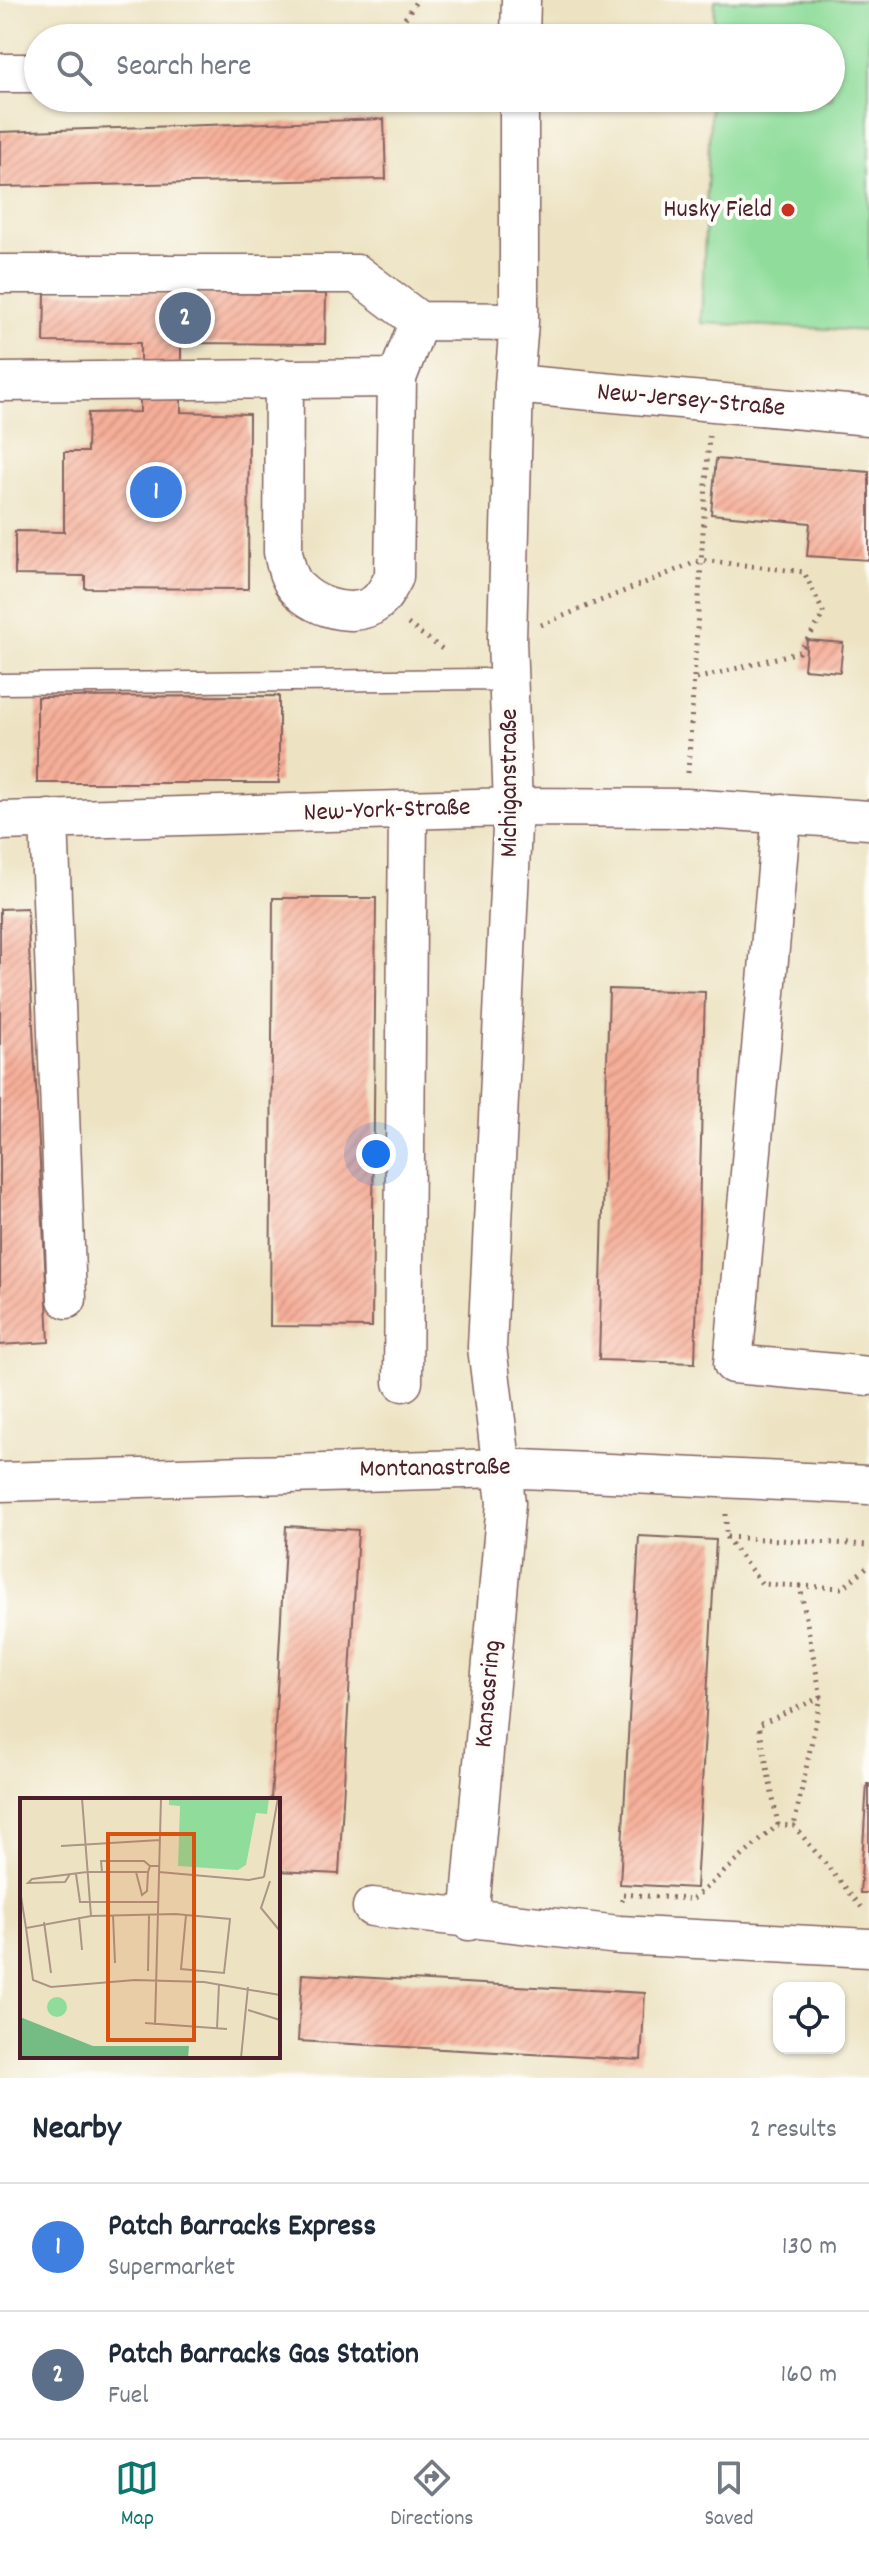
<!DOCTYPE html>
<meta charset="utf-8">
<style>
:root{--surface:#fff;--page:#f6f6f7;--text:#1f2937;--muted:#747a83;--line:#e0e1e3;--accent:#0f766e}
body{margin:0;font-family:Dekko,sans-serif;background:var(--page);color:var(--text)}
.controls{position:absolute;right:24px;bottom:24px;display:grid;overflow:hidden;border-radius:16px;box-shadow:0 2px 6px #0004}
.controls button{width:72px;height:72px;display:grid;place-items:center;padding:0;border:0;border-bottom:2px solid var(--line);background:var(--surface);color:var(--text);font:40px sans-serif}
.you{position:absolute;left:376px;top:1154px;width:28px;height:28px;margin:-20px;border:6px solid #fff;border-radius:50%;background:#1a73e8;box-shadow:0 0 0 12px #1a73e833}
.badge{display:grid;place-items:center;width:52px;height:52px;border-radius:50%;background:var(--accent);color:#fff;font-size:26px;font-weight:700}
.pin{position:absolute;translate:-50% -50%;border:4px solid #fff;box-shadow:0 2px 8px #0006}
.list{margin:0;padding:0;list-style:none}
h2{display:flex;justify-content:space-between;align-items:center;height:104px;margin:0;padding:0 32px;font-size:34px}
h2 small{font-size:26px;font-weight:400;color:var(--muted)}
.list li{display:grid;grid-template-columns:52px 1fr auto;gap:24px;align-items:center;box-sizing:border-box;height:128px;padding:0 32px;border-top:2px solid var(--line)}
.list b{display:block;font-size:30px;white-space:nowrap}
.list p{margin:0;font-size:26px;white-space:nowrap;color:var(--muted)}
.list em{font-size:26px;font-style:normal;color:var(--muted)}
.icon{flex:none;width:44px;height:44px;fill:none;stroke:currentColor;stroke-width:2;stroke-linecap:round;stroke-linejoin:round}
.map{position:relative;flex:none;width:869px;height:2078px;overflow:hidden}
.search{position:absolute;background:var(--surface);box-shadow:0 2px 6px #0004;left:24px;right:24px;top:24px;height:88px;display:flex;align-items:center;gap:20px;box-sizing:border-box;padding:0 28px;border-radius:44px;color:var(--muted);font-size:30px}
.sheet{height:360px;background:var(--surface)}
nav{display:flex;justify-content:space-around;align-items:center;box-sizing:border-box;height:112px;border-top:2px solid var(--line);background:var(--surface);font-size:22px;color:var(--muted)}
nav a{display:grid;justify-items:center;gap:4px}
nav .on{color:var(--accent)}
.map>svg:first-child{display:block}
</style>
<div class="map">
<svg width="869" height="2078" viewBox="0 0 869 2078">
<defs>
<pattern id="building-hatch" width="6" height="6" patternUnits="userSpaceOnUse" patternTransform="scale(2)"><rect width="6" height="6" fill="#f5ae98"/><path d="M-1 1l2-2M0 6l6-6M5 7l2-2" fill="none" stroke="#d49583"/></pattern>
</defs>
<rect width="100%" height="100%" fill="#fdfcf7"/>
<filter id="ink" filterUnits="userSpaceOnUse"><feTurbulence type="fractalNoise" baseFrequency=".0125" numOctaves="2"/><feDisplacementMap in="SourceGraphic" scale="16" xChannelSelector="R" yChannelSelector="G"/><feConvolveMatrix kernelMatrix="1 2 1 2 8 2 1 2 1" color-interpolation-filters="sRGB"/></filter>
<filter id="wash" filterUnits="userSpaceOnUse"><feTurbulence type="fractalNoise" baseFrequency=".006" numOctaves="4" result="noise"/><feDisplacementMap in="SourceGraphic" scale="32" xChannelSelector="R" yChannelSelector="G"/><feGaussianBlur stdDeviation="1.8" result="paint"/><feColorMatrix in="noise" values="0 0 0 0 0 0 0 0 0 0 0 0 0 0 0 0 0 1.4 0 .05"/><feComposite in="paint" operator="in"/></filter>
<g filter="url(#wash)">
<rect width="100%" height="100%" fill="#ede3c2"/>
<path fill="#90dd9b" stroke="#6d7e63" stroke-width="2" d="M715,0H869V331L701,323L711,98H831V38H713Z"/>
<g id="blocks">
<path fill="url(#building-hatch)" d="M384,119L386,179L0,187V132Z
M45,292L326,294L325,344L181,343V412L249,414L248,589L85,588V576L15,575V531L64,532V452H87L88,413L140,412V343L44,342Z
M716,459L869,472V560L807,556L810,523L711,514Z
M807,640L843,643L840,672L804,669Z
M279,696V783H37V697Z
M273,898H376L372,1327L270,1326Z
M27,908L49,1342L0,1345V909Z
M609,989L705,992L695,1363L599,1360Z
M286,1526L358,1530L339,1874L278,1871V1800H271Z
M639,1536L716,1540L696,1888L620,1884Z
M867,1784H869V1893H860Z
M302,1974L645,1993L641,2060L298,2041Z"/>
</g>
</g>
<g filter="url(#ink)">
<use href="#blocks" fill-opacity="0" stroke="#836460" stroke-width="2"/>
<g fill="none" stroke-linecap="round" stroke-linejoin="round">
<g stroke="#836460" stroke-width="23">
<path id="service" d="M0,684L484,679L509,686"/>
</g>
<g stroke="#836460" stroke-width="41">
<path id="minor" d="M520,38L521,0
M0,73H38
M0,274H357L419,321
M284,378L283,552C285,560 286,569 290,577C301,604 352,622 376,603C384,597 389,586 394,577L397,378
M0,382L397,378L419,321L519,322
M514,384L869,416
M782,813L733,1364L869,1376
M49,819L67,1299
M0,821L513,807L686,808L869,820
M403,1382L408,811
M0,1482L501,1468L869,1485
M372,1907L619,1935L869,1948
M469,1921L506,1503L487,1347L513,807L507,639L514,384L519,322V98"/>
</g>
<path stroke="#836460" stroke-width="5" stroke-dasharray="2 6" stroke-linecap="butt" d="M392,38L417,0
M408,624L445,651
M541,625L701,560L804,572L824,614L799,652L692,680
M688,773L709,436
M726,1514V1537L869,1545
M726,1537L762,1584L800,1586L821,1697
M800,1586L843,1588L869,1565
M778,1825L759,1725L821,1697L794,1826
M693,1899L778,1825L794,1826L864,1910
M622,1901V1894L688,1899"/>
<use href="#service" stroke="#fff" stroke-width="20"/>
<use href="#minor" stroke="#fff" stroke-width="38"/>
</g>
</g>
<circle fill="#c8321e" stroke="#fdfcf7" stroke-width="3" cx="788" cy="210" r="8"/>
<g text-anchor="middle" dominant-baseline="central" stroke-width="8" stroke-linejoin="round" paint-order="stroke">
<g font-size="26" fill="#4a1f2b" stroke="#fdfcf7" text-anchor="end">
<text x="772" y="210">Husky Field</text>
</g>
<g font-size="26" fill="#4a1f2b" stroke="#fdfcf7">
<text transform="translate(691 401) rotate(5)">New-Jersey-Straße</text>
<text transform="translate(510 783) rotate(-90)">Michiganstraße</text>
<text transform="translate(387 811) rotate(-2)">New-York-Straße</text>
<text transform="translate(435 1469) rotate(-1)">Montanastraße</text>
<text transform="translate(489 1694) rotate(-85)">Kansasring</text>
</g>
</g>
<g transform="translate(20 1798)">
<rect width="260" height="260" fill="#ede3c2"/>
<path d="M0,219L73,248H169L168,260H0Z" fill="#74bc83"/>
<path d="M149,0H249L247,16L236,15L226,67L218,72L158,68L160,8L149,7ZM27 209a10 10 0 1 1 20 0a10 10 0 1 1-20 0Z" fill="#90dd9b"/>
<path fill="none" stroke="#ac9586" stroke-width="2" d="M62,0L71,118M74,0H127M41,48L140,42M82,74L81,63H124L130,68M116,74L122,97L127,93L128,74M139,74L229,82L244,79M50,76L45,84L8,85L12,81L67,74H128L130,68H139M56,76L60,104H139M244,79L258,0M250,83L241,110L260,133M0,92L6,130M93,117L95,165M166,117L161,171L204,175L210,121L166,117L156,116L71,118L6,130L13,182L31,189L115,182L184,184L260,197M59,119L62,152M24,124L31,175M128,173L129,117M228,212L260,222M125,225L207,231M135,227L141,0M197,231L199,186M221,260L228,189"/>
<path fill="#d8530f" fill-opacity="0.15" stroke="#d8530f" stroke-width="4" d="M88,36H174V242H88Z"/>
<rect width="260" height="260" fill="none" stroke="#4a1f2b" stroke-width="4"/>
</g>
</svg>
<div class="controls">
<button><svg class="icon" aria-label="locate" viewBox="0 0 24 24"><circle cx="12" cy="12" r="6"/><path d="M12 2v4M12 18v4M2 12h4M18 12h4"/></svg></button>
</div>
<div class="you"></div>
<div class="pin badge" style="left:156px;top:492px;background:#3f7fe0">1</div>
<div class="pin badge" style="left:185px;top:318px;background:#5c6f8a">2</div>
<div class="search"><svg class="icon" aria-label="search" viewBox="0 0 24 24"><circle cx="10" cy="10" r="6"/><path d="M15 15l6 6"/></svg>Search here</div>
</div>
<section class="sheet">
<h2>Nearby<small>2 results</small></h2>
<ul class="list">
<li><span class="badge" style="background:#3f7fe0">1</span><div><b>Patch Barracks Express</b><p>Supermarket</p></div><em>130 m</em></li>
<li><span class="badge" style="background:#5c6f8a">2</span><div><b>Patch Barracks Gas Station</b><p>Fuel</p></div><em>160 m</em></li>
</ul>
</section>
<nav>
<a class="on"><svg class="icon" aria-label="map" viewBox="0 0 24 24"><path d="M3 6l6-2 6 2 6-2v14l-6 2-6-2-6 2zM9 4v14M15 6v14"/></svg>Map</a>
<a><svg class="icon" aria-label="directions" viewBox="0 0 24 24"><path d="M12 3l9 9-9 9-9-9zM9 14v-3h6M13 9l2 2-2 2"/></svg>Directions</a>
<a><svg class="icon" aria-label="saved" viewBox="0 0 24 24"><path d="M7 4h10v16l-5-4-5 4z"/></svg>Saved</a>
</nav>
